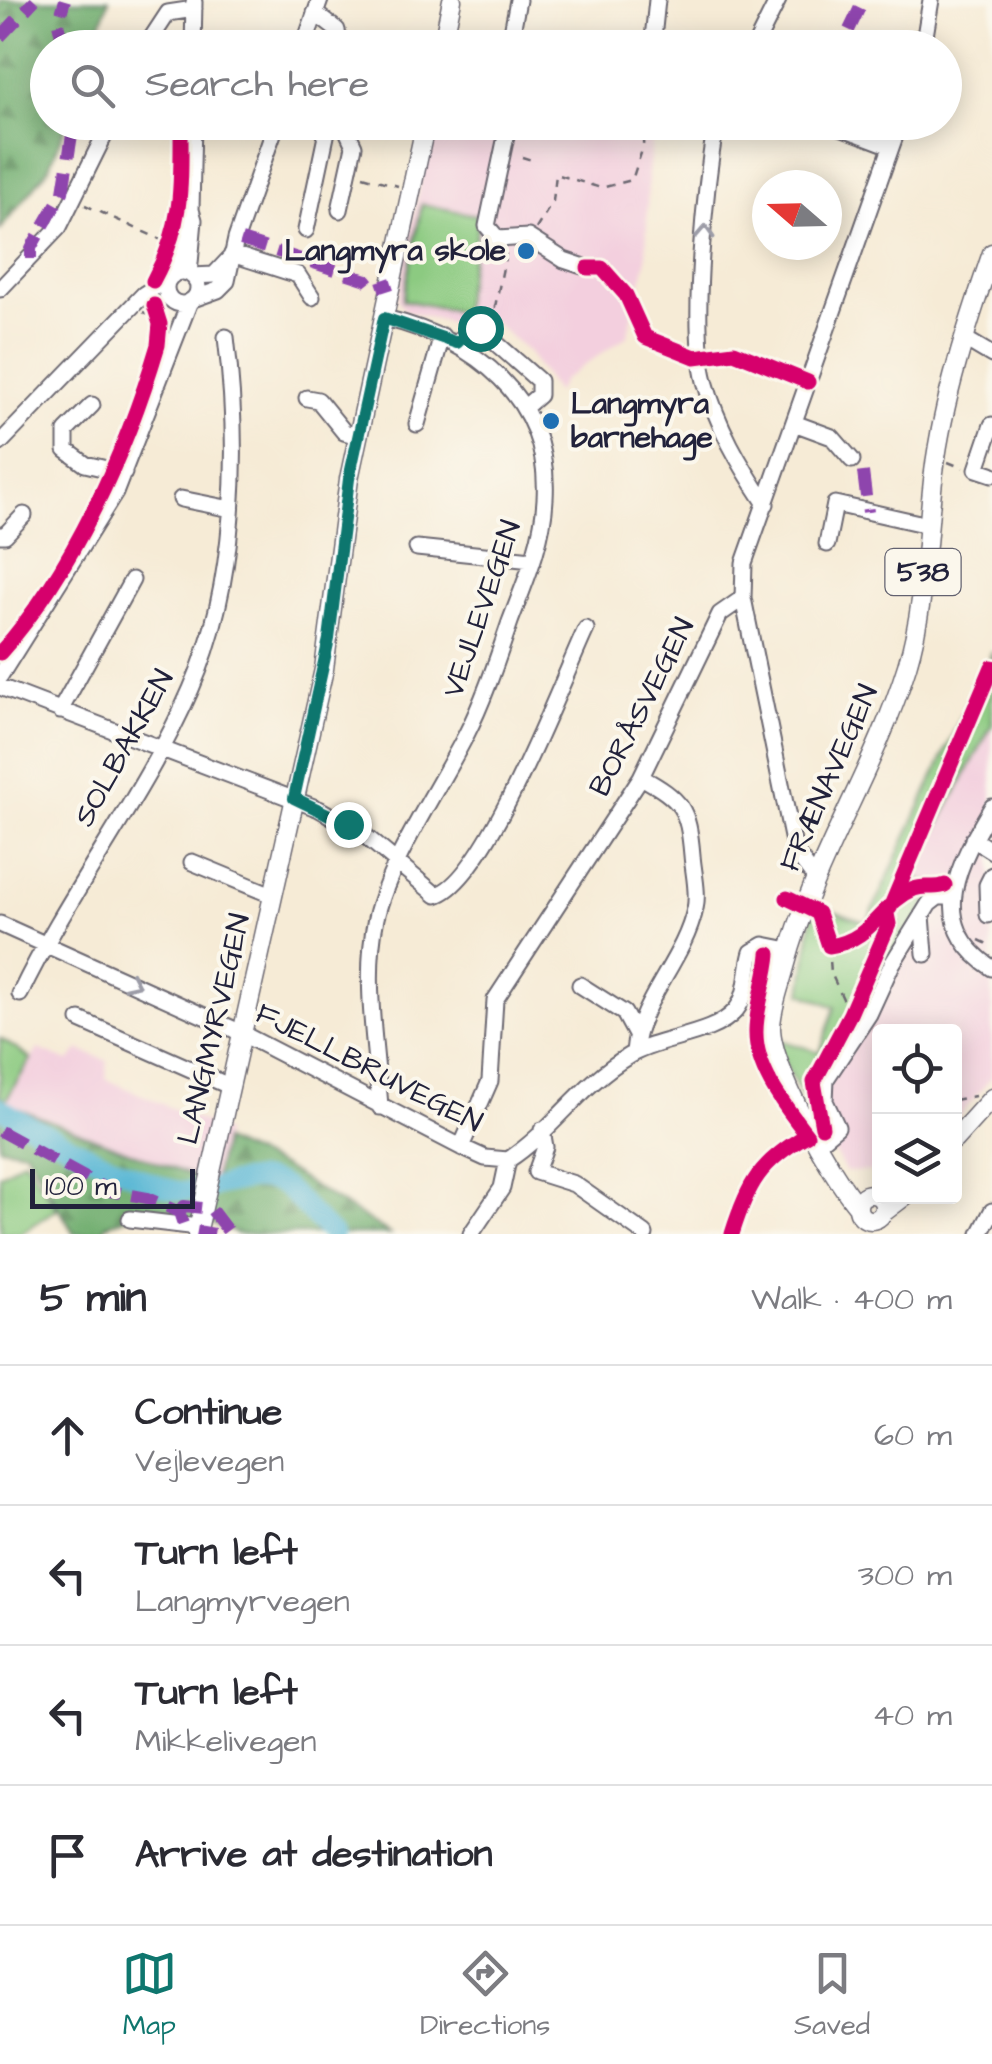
<!DOCTYPE html>
<meta charset="utf-8">
<style>
:root{--surface:#fff;--page:#f7f7f7;--text:#2b2b33;--muted:#7c7c81;--line:#e1e1e2;--accent:#0f766e}
body{margin:0;font-family:"Architects Daughter",sans-serif;background:var(--page);color:var(--text)}
.controls{position:absolute;right:30px;bottom:30px;display:grid;overflow:hidden;border-radius:10px;box-shadow:0 5px 25px #0003}
.controls button{width:90px;height:90px;display:grid;place-items:center;padding:0;border:0;border-bottom:2px solid var(--line);background:var(--surface);color:var(--text);font:50px sans-serif}
.compass{position:absolute;left:752px;top:170px;width:90px;height:90px;border-radius:50%;background:var(--surface);box-shadow:0 5px 25px #0003;rotate:290deg}
.scale{position:absolute;left:30px;bottom:25px;width:165px;box-sizing:border-box;padding-left:10px;border:5px solid #22223b;border-top:0;font-size:28px;line-height:35px;white-space:nowrap;color:#22223b;-webkit-text-stroke:8px #fbf7ec;paint-order:stroke}
.stop{position:absolute;width:30px;height:30px;margin:-22px;border:8px solid #0f766e;border-radius:50%;background:#fff}
.stop.end{background:#0f766e;border-color:#fff;box-shadow:0 2px 10px #0008}
.list{margin:0;padding:0;list-style:none}
h2{display:flex;justify-content:space-between;align-items:center;height:130px;margin:0;padding:0 40px;font-size:42px}
h2 small{font-size:32px;font-weight:400;color:var(--muted)}
.list li{display:grid;grid-template-columns:65px 1fr auto;gap:30px;align-items:center;box-sizing:border-box;height:140px;padding:0 40px;border-top:2px solid var(--line)}
.list b{display:block;font-size:38px;white-space:nowrap}
.list p{margin:0;font-size:32px;white-space:nowrap;color:var(--muted)}
.list em{font-size:32px;font-style:normal;color:var(--muted)}
.icon{flex:none;width:55px;height:55px;fill:none;stroke:currentColor;stroke-width:2;stroke-linecap:round;stroke-linejoin:round}
.map{position:relative;flex:none;width:992px;height:1234px;overflow:hidden}
.search{position:absolute;background:var(--surface);box-shadow:0 5px 25px #0003;left:30px;right:30px;top:30px;height:110px;display:flex;align-items:center;gap:25px;box-sizing:border-box;padding:0 35px;border-radius:55px;color:var(--muted);font-size:38px}
.sheet{height:690px;background:var(--surface)}
nav{display:flex;justify-content:space-around;align-items:center;box-sizing:border-box;height:140px;border-top:2px solid var(--line);background:var(--surface);font-size:28px;color:var(--muted)}
nav a{display:grid;justify-items:center;gap:5px}
nav .on{color:var(--accent)}
.map>svg:first-child{display:block}
</style>
<div class="map">
<svg width="992" height="1234" viewBox="0 0 992 1234">
<defs>
<pattern id="forest-firs" width="22" height="20" patternUnits="userSpaceOnUse" patternTransform="scale(2.5)"><rect width="22" height="20" fill="#71ae6f"/><path d="M5 1l3.5 6h-7zM16 11l3.5 6h-7z" fill="#5c8d5c"/></pattern>
</defs>
<rect width="100%" height="100%" fill="#fbf7ec"/>
<filter id="ink" filterUnits="userSpaceOnUse"><feTurbulence type="fractalNoise" baseFrequency=".01" numOctaves="2"/><feDisplacementMap in="SourceGraphic" scale="20" xChannelSelector="R" yChannelSelector="G"/><feConvolveMatrix kernelMatrix="1 2 1 2 8 2 1 2 1" color-interpolation-filters="sRGB"/></filter>
<filter id="wash" filterUnits="userSpaceOnUse"><feTurbulence type="fractalNoise" baseFrequency=".0048" numOctaves="4" result="noise"/><feDisplacementMap in="SourceGraphic" scale="40" xChannelSelector="R" yChannelSelector="G"/><feGaussianBlur stdDeviation="2.25" result="paint"/><feColorMatrix in="noise" values="0 0 0 0 0 0 0 0 0 0 0 0 0 0 0 0 0 1.4 0 .05"/><feComposite in="paint" operator="in"/></filter>
<g filter="url(#wash)">
<rect width="100%" height="100%" fill="#f6ebd6"/>
<path fill="#f3cfde" d="M432,123H655L648,173L646,262L627,336L563,380L556,393L528,352L494,322L479,314L455,324L406,311L398,300Z
M992,725V1077L955,1121L954,1032H880L879,1171L846,1172L817,1124L811,1076L830,1062L935,887L912,876Z
M38,1049L69,1061L79,1050L108,1061L106,1079L225,1132L213,1184L9,1105L5,1101Z"/>
<path fill="#8cca81" stroke="#57765e" stroke-width="2.5" d="M422,204L480,216L461,312L403,300Z
M992,651V725L912,875L936,886C903,949 868,1032 811,1076L817,1124L778,1051L780,1040L820,1052L835,1007L802,993L814,904L867,923L980,676L986,673Z
M0,1038L31,1059L5,1101L0,1095Z
M24,1159L57,1209L20,1234H1L0,1175Z"/>
<path fill="url(#forest-firs)" stroke="#4a6855" stroke-width="2.5" d="M0,0H109L93,47L48,48V122L67,123L49,168L0,230Z
M0,1095L9,1105L213,1184L223,1141L281,1166L390,1234H238L210,1223L133,1215L106,1225L101,1234H74L26,1151L0,1147Z"/>
<g fill="none" stroke-linecap="round" stroke-linejoin="round">
<path stroke="#56b6d4" stroke-width="20" d="M0,1107C19,1123 156,1189 179,1191C212,1195 254,1167 283,1186C295,1194 317,1222 332,1234"/>
</g>
</g>
<g filter="url(#ink)">
<g fill="none" stroke-linecap="round" stroke-linejoin="round">
<g stroke="#6c6871" stroke-width="19">
<path id="minor" d="M315,13L337,30L339,48
M145,48L168,13L194,9
M193,48L194,2
M303,48L320,0
M509,48L518,0
M652,48L657,0
M754,48L778,0
M923,48L931,0
M509,122L487,226L498,239L528,237L564,260L588,268
M716,122C706,183 690,324 705,381C717,426 740,465 766,504
M838,126L891,146
M340,210L354,146L343,122
M306,230L329,122
M232,254L298,275L312,297
M166 288a16 16 0 1 1 32 0a16 16 0 1 1-32 0Z
M189,274L194,220L191,210L193,122
M172,276L188,218
M192,276L214,275L230,258
M0,289L59,227L111,122
M193,299L218,290L227,281L236,239L277,122
M965,339L992,355
M457,343L472,328L480,329L539,381V395L524,408
M307,398L318,400L344,432L358,436
M92,405L66,431V450L85,464L124,473
M794,423L832,437L852,460
M417,424L442,336
M992,425L977,469L992,474
M0,443L144,294L168,279
M181,499L231,509
M0,535H5L24,515
M827,544L835,504L928,525
M417,548L532,560
M0,676L115,493L190,301
M0,687L319,809L363,834L436,895C486,882 562,680 586,629
M60,711L132,580
M992,807C960,861 924,923 992,968
M973,839L992,851
M192,862L272,895
M815,878L795,852L743,598L744,563L900,122
M922,915L925,954
M988,915L987,885L992,875
M0,924L233,1029L461,1147L485,1158L508,1160
M580,985L624,1013L636,1035
M20,994C70,890 145,795 191,689C237,585 240,448 226,337
M80,1020L229,1086
M634,1052C638,1002 684,960 695,909C699,893 693,871 692,855C688,808 682,800 641,777
M380,1107C376,1047 363,978 376,918C390,859 438,790 466,735C484,700 497,660 510,622C525,582 543,542 545,499C551,397 474,340 385,318
M542,1130L545,1147L536,1172L574,1184L645,1234
M819,1142L837,1127L825,1101L826,1079L869,1014L892,964L929,904L938,897H953
M461,1147L490,1081L495,1000L641,777L720,614L743,598
M130,1219L198,1227
M471,1234L502,1188L508,1160C554,1130 579,1085 630,1055C660,1037 713,1037 736,1010C749,994 746,971 752,952L764,945L789,950
M980,1234L992,1211"/>
</g>
<g stroke="#6c6871" stroke-width="21">
<path id="major" d="M442,48L452,0
M954,1140L992,1098
M858 1207a13 13 0 1 1 26 0a13 13 0 1 1-26 0Z
M858,1207C831,1176 770,1066 771,1026C772,1006 780,986 785,967C813,861 875,770 907,666C926,604 926,536 934,472C943,399 968,323 992,253
M884,1212L905,1196
M197,1234L324,669L349,479L426,122"/>
</g>
<path stroke="#6c6871" stroke-width="2.5" stroke-dasharray="8 8" stroke-linecap="butt" d="M522,157L535,161
M363,176L398,186
M85,205L168,243
M536,229L553,201L556,174L601,188L632,180L643,147L644,122
M143,312L155,317
M481,317L495,307L506,253
M948,462L963,468
M979,940L992,946
M829,946L831,973L850,1014
M954,1100L975,1096"/>
<use href="#minor" stroke="#fff" stroke-width="15"/>
<use href="#major" stroke="#fff" stroke-width="18"/>
<path stroke="#8e44ad" stroke-width="12" stroke-dasharray="25 12" stroke-linecap="butt" d="M0,37L35,0
M64,48L58,23L65,0
M824,48L828,43L842,45L862,3
M824,122L838,126
M241,240L367,280L374,289L392,283
M31,259V248L63,192L74,122
M863,472L868,512
M0,1131L110,1191L147,1198L179,1212L183,1224
M179,1212L184,1206L211,1209L230,1234
M197,1231L214,1234"/>
<g stroke="#fbf7ec" stroke-width="21">
<path id="cycleway" d="M588,268H602L626,295L645,337L695,357L734,352L808,382
M153,281C184,224 181,185 181,122
M0,653C73,572 127,449 158,345L160,324L154,305
M787,898L818,913L829,946C874,940 880,903 914,889C926,884 934,890 945,885
M890,908L992,667
M822,1127L814,1082L850,1014L889,924L887,914
M732,1234C748,1183 760,1162 807,1135C785,1106 755,1070 756,1031C756,1006 767,980 769,954"/>
</g>
<use href="#cycleway" stroke="#d6006c" stroke-width="15"/>
</g>
<defs><path id="oneway-chevron" d="M-2-3.5L2.5 0L-2 3.5" fill="none" stroke-width="1.6" stroke-linecap="round" stroke-linejoin="round" transform="scale(2.5)"/></defs>
<g stroke="#9c9ca7">
<use href="#oneway-chevron" transform="translate(705 232) rotate(-87)"/>
<use href="#oneway-chevron" transform="translate(133 983) rotate(25)"/>
</g>
</g>
<g fill="none" stroke-linecap="round" stroke-linejoin="round" filter="url(#ink)">
<path stroke="#0f766e" stroke-width="12" d="M348,824L294,798L329,639L349,479L384,318L457,343L472,328H480"/>
</g>
<g fill="#1f6fb2" stroke="#fbf7ec" stroke-width="4">
<circle cx="526" cy="251" r="10"/>
<circle cx="551" cy="421" r="10"/>
</g>
<g text-anchor="middle" dominant-baseline="central" stroke-width="8" stroke-linejoin="round" paint-order="stroke">
<rect fill="#fbf7ec" stroke="#636270" stroke-width="2.5" x="885.5" y="549" width="75" height="46" rx="8"/>
<g font-size="28" font-weight="bold" fill="#22223b">
<text x="923" y="572">538</text>
</g>
<g font-size="30" font-weight="bold" fill="#22223b" stroke="#fbf7ec" text-anchor="end">
<text x="506" y="251">Langmyra skole</text>
<text x="571" y="404" text-anchor="start">Langmyra<tspan x="571" dy="34">barnehage</tspan></text>
</g>
<g font-size="30" fill="#22223b" stroke="#fbf7ec">
<text transform="translate(482 609) rotate(-71)">VEJLEVEGEN</text>
<text transform="translate(642 707) rotate(-63)">BORÅSVEGEN</text>
<text transform="translate(124 748) rotate(-61)">SOLBAKKEN</text>
<text transform="translate(829 778) rotate(-66)">FRÆNAVEGEN</text>
<text transform="translate(214 1029) rotate(-77)">LANGMYRVEGEN</text>
<text transform="translate(369 1068) rotate(27)">FJELLBRUVEGEN</text>
</g>
</g>
</svg>
<div class="controls">
<button><svg class="icon" aria-label="locate" viewBox="0 0 24 24"><circle cx="12" cy="12" r="6"/><path d="M12 2v4M12 18v4M2 12h4M18 12h4"/></svg></button>
<button><svg class="icon" aria-label="layers" viewBox="0 0 24 24"><path d="M12 4l9 5-9 5-9-5zM3 14l9 5 9-5"/></svg></button>
</div>
<svg class="compass" viewBox="-18 -18 36 36"><path d="M0-13l5 13h-10z" fill="#e53935"/><path d="M0 13l5-13h-10z" fill="#7c7c81"/></svg>
<div class="scale">100 m</div>
<div class="stop" style="left:480px;top:328px"></div>
<div class="stop end" style="left:348px;top:824px"></div>
<div class="search"><svg class="icon" aria-label="search" viewBox="0 0 24 24"><circle cx="10" cy="10" r="6"/><path d="M15 15l6 6"/></svg>Search here</div>
</div>
<section class="sheet">
<h2>5 min<small>Walk · 400 m</small></h2>
<ul class="list">
<li><svg class="icon" aria-label="ahead" viewBox="0 0 24 24"><path d="M12 20V5M6 11l6-6 6 6"/></svg><div><b>Continue</b><p>Vejlevegen</p></div><em>60 m</em></li>
<li><svg class="icon" aria-label="left" viewBox="0 0 24 24"><path d="M17 20v-9H6M10 6l-5 5 5 5"/></svg><div><b>Turn left</b><p>Langmyrvegen</p></div><em>300 m</em></li>
<li><svg class="icon" aria-label="left" viewBox="0 0 24 24"><path d="M17 20v-9H6M10 6l-5 5 5 5"/></svg><div><b>Turn left</b><p>Mikkelivegen</p></div><em>40 m</em></li>
<li><svg class="icon" aria-label="arrive" viewBox="0 0 24 24"><path d="M6 21V4h12l-3 4 3 4H6"/></svg><div><b>Arrive at destination</b></div></li>
</ul>
</section>
<nav>
<a class="on"><svg class="icon" aria-label="map" viewBox="0 0 24 24"><path d="M3 6l6-2 6 2 6-2v14l-6 2-6-2-6 2zM9 4v14M15 6v14"/></svg>Map</a>
<a><svg class="icon" aria-label="directions" viewBox="0 0 24 24"><path d="M12 3l9 9-9 9-9-9zM9 14v-3h6M13 9l2 2-2 2"/></svg>Directions</a>
<a><svg class="icon" aria-label="saved" viewBox="0 0 24 24"><path d="M7 4h10v16l-5-4-5 4z"/></svg>Saved</a>
</nav>
